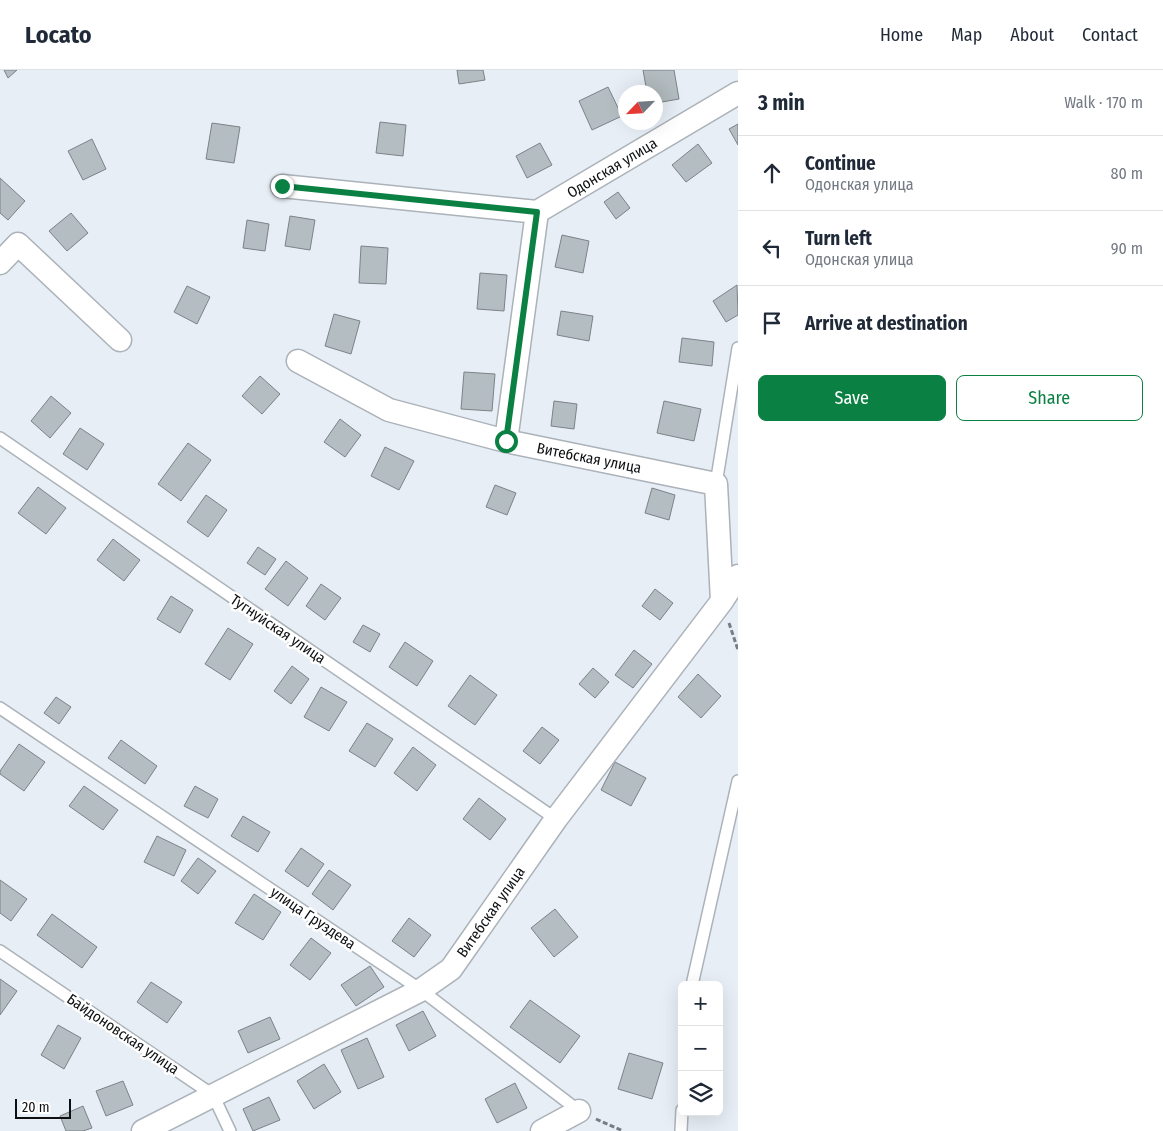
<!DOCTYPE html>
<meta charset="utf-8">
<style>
:root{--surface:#fff;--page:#f6f6f7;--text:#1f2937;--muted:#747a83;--line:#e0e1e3;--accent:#0b8043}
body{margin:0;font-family:"Fira Sans Condensed",sans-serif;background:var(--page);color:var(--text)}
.controls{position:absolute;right:15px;bottom:15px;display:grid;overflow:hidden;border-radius:8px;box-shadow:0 5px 20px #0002}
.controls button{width:45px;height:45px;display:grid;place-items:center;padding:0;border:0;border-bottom:1px solid var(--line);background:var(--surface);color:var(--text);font:25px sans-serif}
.compass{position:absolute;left:618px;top:15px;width:45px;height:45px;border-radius:50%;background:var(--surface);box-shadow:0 5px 20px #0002;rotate:245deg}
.scale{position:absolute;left:15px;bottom:12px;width:56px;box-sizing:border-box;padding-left:5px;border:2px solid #0d0f11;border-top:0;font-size:14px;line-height:18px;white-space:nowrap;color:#0d0f11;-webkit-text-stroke:4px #fff;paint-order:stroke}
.stop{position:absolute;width:15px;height:15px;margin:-11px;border:4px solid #0b8043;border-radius:50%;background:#fff}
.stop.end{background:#0b8043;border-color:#fff;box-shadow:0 1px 5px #0008}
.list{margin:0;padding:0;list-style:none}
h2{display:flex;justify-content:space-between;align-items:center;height:65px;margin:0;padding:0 20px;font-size:21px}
h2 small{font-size:16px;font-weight:400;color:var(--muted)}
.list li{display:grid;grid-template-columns:32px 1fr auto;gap:15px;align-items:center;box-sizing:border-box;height:75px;padding:0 20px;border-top:1px solid var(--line)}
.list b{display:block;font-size:19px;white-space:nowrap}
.list p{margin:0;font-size:16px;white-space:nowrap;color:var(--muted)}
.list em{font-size:16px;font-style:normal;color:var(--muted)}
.actions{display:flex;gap:10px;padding:15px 20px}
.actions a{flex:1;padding:11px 0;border:1px solid var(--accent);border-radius:8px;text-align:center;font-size:18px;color:var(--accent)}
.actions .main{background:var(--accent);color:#fff}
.icon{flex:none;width:28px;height:28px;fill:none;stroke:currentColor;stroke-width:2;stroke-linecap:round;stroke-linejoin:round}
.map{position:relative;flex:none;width:738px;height:1061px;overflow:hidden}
header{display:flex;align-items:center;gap:30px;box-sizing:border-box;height:70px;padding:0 25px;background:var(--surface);border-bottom:1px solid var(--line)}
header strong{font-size:24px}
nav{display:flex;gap:28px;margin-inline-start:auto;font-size:18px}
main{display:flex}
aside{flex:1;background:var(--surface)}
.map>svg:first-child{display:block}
</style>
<header>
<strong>Locato</strong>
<nav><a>Home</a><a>Map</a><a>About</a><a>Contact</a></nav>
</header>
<main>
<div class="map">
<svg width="738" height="1061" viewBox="0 0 738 1061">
<rect width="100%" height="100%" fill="#e7eef5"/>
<path fill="#b4bdc1" stroke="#7b8388" d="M4,0H17L8,8Z
M457,0H483L485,10L459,14Z
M643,0H674L679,29L656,33V22H647Z
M608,17L622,46L592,60L579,31Z
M380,52L406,55L403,86L376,83Z
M212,53L240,57L234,93L206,89Z
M738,54V75L729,59Z
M92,69L106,99L83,110L68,81Z
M540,73L552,95L527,108L516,86Z
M698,74L712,93L686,112L672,95Z
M0,108L25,131L8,150L0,143Z
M618,122L630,138L616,149L604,132Z
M71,143L88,163L67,181L49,161Z
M290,146L315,150L310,180L285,176Z
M247,150L269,154L265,181L243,178Z
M562,165L589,171L583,203L555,197Z
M361,176L388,178L386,214L359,213Z
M480,203L507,205L504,241L477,239Z
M737,215L738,245L726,252L713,231Z
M187,216L210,227L197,254L174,242Z
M561,241L593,246L589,271L557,265Z
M334,244L360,251L351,284L325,276Z
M682,268L714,272L712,296L679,292Z
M464,302L495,304L492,341L461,339Z
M260,306L280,324L262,344L242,326Z
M51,326L71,343L50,368L31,351Z
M554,331L577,334L574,359L551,356Z
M664,331L701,339L694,371L657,363Z
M340,349L361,365L345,387L324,372Z
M80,358L104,374L87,400L63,384Z
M188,373L211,390L181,431L158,414Z
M385,377L414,391L399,420L371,406Z
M495,415L516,423L507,445L486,437Z
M38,417L66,438L46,464L18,443Z
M652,418L675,425L669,450L645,443Z
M206,425L227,440L208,467L187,452Z
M113,469L140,490L124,511L97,490Z
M258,477L276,489L265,505L247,493Z
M286,491L308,508L288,536L265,519Z
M321,514L341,528L325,550L306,536Z
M655,519L673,533L660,550L642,536Z
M171,526L193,540L180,563L157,549Z
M363,555L380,564L370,582L353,572Z
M228,558L253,574L230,610L205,594Z
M405,572L433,591L417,616L389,597Z
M634,580L652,594L633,618L615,605Z
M292,596L309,609L291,634L274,621Z
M593,598L609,612L595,628L579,614Z
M698,604L721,626L701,648L678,627Z
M470,605L497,625L475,655L448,636Z
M321,617L347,632L329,661L304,647Z
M56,627L71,637L59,654L44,643Z
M367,653L393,669L375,697L349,681Z
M542,657L559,670L540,694L523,681Z
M121,670L157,696L145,714L108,688Z
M19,674L45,692L24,721L0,704V701Z
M413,677L436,695L417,721L394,703Z
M615,692L646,708L631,736L601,720Z
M84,716L118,740L103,760L69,736Z
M195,716L218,729L208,748L184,736Z
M479,728L506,749L490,770L463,749Z
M243,746L270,762L258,782L231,766Z
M157,766L186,780L174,806L144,792Z
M301,778L324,794L308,817L285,801Z
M198,788L216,801L198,824L181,811Z
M329,800L351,815L333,840L312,824Z
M0,810L27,829L11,851L0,843Z
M254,824L281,842L263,870L235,853Z
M555,839L578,867L554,887L531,858Z
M52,844L97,877L82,898L37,865Z
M409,848L431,865L414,887L392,871Z
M311,868L331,883L310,910L290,895Z
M370,896L384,917L356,936L341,915Z
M0,909L17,921L0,945Z
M151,912L182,932L167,953L137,932Z
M530,930L580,966L560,993L510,957Z
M423,941L436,966L409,981L396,955Z
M270,947L280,969L248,983L238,961Z
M58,955L81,968L64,999L41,985Z
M367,968L384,1007L358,1019L341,980Z
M629,983L663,993L652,1029L618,1019Z
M324,994L341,1022L314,1039L297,1011Z
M123,1011L133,1035L106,1046L96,1021Z
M515,1013L527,1038L497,1053L485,1029Z
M269,1027L280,1050L253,1061L243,1039Z
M83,1036L92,1058L83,1061H66L60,1046Z"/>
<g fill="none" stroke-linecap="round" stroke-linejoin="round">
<g stroke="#acb2b9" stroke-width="14">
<path id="service" d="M0,368L556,749
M716,414L738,278
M0,638L421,920L579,1041
M0,881L213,1025L230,1061
M692,915L738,711
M681,1061L682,1040"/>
</g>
<g stroke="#acb2b9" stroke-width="25">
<path id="minor" d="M282,116L537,142
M0,193L18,174L120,270
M298,291L389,340L506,371L716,414L722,531
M506,371L537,142L738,23
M143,1061L421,920L451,899L556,749L722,531L738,506
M542,1061L579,1041"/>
</g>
<path stroke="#797d82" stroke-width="3" stroke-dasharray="5 2.5" stroke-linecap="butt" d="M729,553L738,580
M596,1049L623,1061"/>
<use href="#service" stroke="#fff" stroke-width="11"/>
<use href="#minor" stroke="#fff" stroke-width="22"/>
</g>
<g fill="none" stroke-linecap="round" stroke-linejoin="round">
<path stroke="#0b8043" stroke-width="6" d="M282,116L537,142L506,371"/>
</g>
<g text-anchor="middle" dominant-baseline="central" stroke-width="5" stroke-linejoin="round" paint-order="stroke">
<g font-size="15" fill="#0d0f11" stroke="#fff">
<text transform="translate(612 98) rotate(-31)">Одонская улица</text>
<text transform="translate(589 388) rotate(11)">Витебская улица</text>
<text transform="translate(278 559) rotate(34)">Тугнуйская улица</text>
<text transform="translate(491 842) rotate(-55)">Витебская улица</text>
<text transform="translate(313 848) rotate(34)">улица Груздева</text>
<text transform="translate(123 964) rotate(34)">Байдоновская улица</text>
</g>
</g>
</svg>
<div class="controls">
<button>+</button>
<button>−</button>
<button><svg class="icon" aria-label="layers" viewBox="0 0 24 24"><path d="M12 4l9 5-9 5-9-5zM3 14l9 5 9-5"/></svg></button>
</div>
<svg class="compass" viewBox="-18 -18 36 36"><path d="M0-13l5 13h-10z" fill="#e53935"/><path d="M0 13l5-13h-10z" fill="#747a83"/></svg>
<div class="scale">20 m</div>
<div class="stop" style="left:506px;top:371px"></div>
<div class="stop end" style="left:282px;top:116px"></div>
</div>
<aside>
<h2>3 min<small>Walk · 170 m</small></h2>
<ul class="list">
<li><svg class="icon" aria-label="ahead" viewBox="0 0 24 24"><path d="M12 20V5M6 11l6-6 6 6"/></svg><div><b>Continue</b><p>Одонская улица</p></div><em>80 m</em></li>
<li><svg class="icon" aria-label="left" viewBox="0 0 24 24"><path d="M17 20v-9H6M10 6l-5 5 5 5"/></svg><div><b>Turn left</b><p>Одонская улица</p></div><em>90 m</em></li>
<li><svg class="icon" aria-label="arrive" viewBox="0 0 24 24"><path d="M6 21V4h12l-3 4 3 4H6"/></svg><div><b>Arrive at destination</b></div></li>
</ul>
<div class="actions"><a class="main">Save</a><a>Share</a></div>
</aside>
</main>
